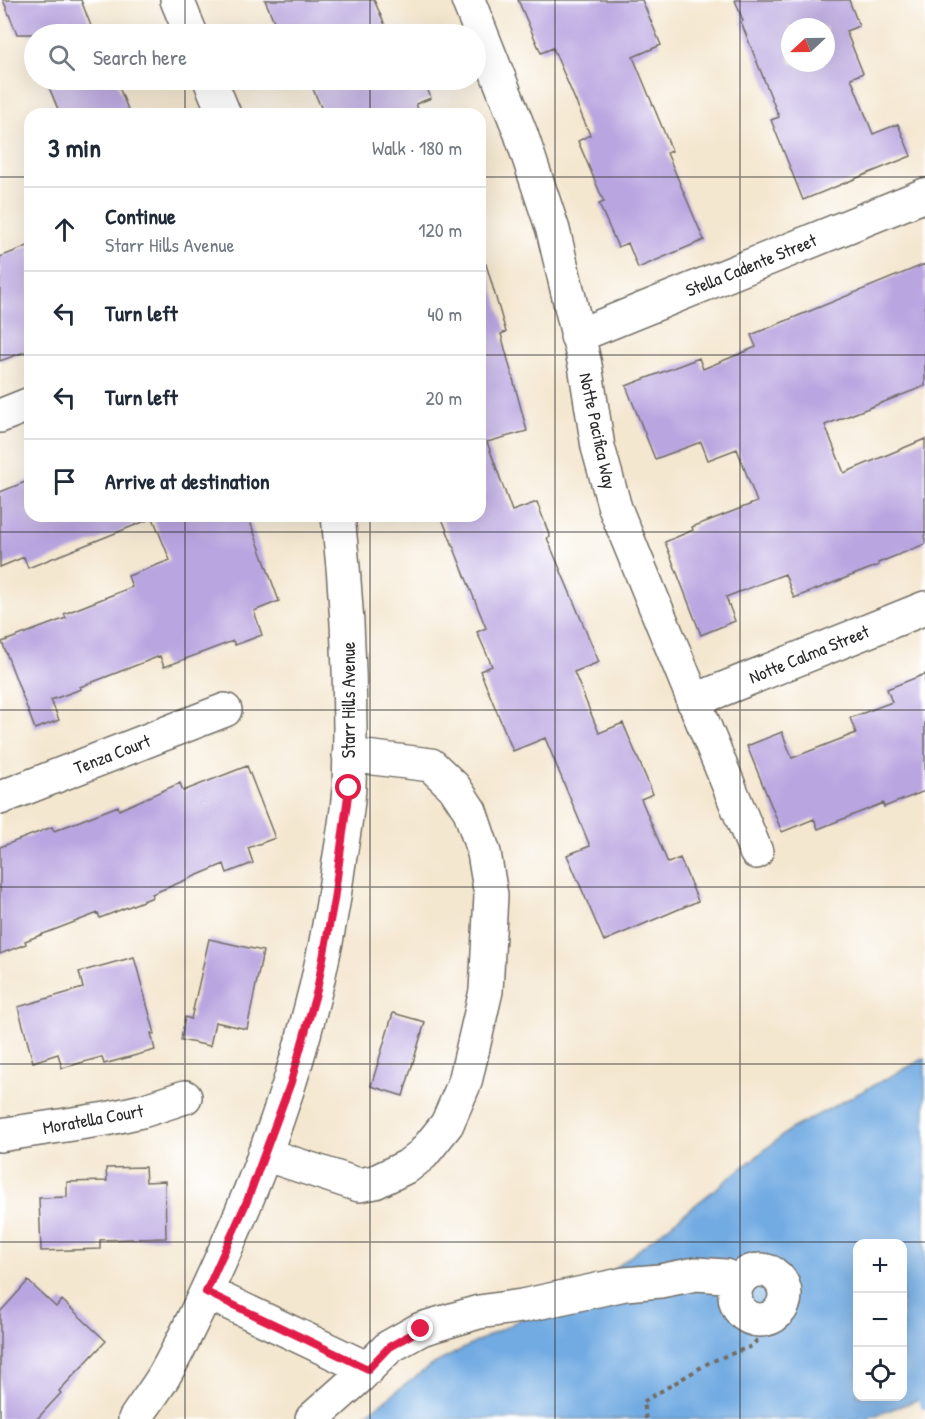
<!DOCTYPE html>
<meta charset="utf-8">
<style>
:root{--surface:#fff;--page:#f6f6f7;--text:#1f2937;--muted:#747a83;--line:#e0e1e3}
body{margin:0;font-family:"Patrick Hand",sans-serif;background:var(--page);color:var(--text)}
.controls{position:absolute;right:18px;bottom:18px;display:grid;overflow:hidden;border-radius:12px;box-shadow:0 6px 24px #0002}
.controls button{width:54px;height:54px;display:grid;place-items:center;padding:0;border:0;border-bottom:2px solid var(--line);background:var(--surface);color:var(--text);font:30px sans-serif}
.compass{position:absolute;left:781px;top:18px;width:54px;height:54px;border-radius:50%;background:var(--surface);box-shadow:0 6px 24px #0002;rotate:248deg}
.stop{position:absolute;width:18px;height:18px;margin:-14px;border:4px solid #e11d48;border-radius:50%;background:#fff}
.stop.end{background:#e11d48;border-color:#fff;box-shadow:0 2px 6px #0008}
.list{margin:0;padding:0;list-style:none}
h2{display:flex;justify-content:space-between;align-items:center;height:78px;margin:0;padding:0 24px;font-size:26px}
h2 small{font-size:20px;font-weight:400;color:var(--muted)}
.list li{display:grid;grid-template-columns:39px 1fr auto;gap:18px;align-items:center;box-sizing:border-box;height:84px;padding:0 24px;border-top:2px solid var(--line)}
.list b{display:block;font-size:22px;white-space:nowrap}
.list p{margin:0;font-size:20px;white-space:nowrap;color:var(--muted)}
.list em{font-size:20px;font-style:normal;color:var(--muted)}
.icon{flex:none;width:33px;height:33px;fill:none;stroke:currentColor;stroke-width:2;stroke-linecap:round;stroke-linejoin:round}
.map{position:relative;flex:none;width:925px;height:1419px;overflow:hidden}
.search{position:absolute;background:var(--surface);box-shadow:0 6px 24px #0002;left:24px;top:24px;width:462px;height:66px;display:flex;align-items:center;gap:15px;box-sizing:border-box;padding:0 21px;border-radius:33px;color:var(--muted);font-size:22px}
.panel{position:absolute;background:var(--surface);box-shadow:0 6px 24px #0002;left:24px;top:108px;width:462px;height:414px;border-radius:18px}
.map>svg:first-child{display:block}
</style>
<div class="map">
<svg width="925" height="1419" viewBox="0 0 925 1419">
<rect width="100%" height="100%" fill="#fff"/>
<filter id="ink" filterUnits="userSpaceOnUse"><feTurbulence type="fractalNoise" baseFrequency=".0167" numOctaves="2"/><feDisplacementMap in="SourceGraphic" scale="12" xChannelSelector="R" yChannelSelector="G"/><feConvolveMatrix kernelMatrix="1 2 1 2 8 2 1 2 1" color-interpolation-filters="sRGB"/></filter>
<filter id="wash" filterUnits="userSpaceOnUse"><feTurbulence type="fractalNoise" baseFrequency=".008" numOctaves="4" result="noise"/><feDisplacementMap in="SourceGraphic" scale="24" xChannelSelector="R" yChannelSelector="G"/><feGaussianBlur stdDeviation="1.35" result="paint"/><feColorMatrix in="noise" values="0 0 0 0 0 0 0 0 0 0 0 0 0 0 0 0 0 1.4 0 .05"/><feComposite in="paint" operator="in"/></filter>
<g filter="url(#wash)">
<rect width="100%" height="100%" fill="#f4e7d0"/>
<path fill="#72abe2" stroke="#4e6b86" stroke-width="1.5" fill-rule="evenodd" d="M925,1058V1397L866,1419H360L430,1366L608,1274L791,1129ZM858,1244H902V1396H858Z"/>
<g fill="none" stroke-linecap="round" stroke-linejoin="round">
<path stroke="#72abe2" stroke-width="9" d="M918,1387L925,1405"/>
</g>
<g id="blocks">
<path fill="#b9a5e0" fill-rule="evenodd" d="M3,0H81L94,34H17Z
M265,0H374L389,34H288L286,30L279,33Z
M518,0H642L661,45L633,57L672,151L667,153L704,240L638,268L628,243L618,247L599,204L604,202L578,141L590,135L553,48L541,53Z
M735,0H849L859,26L846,31L863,73L851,78L873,134L898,124L911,156L803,200L771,120L779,117L741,22L743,21ZM790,27H826V63H790Z
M46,80H116L130,114H60Z
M309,80H424L431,98L416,104L420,114H324Z
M30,245V350L0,361V257Z
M486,264L506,332L501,334L527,431L487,442L512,511L537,502L550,537L547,538L599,662L574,672L599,733L623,723L653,794L641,799L668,863L680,858L698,901L604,941L567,855L590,846L545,738L513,751L480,671L492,666L477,632L486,628L441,516H480V265Z
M925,264V386L825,425L844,473L925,439V544L878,563L879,565L794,598L785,574L726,597L735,621L701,635L665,542L693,530L692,527L757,502L737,449L708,460L701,442L655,459L626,386L699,358L703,369L756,347L751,335Z
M30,480V516H248L279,601L254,611L262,635L235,645L233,641L164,667L160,656L80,687L81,689L51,700L59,720L35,729L2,642L66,618L64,614L132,587L128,576L170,560L153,518L28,568L24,557L0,567V492Z
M925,674V791L884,807L883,803L818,829L814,819L782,832L747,746L782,732L792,758L856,733L850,718L892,702L887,689Z
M247,766L275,838L248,848L253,863L227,873L224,864L152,894L153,897L100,918L98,913L25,941L26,944L0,954V847L52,827L54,831L118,806L119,810L180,783L183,791Z
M209,939L263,951L247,1029L215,1022L210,1046L181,1040L185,1017L191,1019Z
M134,957L155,1034L151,1033L155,1050L104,1064L102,1057L62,1068L58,1054L33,1062L18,1007L83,988L79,972Z
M393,1013L425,1022L403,1096L371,1086Z
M145,1167L146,1182L165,1181L166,1238L100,1240V1249L41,1251L39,1198L67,1197V1182L107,1181L106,1168Z
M28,1281L56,1307L62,1300L106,1341L59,1391L61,1393L37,1419H0V1312Z"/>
</g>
</g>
<g filter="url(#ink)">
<use href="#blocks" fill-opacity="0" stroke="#716d65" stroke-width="1.5"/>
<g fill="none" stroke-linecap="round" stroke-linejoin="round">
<g stroke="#716d65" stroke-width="36">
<path id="minor" d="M177,0L191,34
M468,0L521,134L553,230L585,365L598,447L615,508L756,852
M210,80L224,114
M577,336L925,195
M0,416L30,404
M693,701L925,608
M0,798L225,710
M0,1135L106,1119L142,1111L185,1097
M264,1154L359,1185L375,1182L408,1166L423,1154L447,1124L465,1082L486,991L491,895L484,853L470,811L454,787L431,765L349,755
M735 1295a25 25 0 1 1 50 0a25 25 0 1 1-50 0Z
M206,1292L368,1369
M135,1419C144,1405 155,1391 164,1376C187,1335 207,1291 226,1248C282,1123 322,997 339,862C343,837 348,811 349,786C352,696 348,606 338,516
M312,1419L357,1379L389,1347L421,1329L479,1312L522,1306L625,1284L660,1281L696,1274L725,1276L739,1282"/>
</g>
<path stroke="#716d65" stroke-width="4" stroke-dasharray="4.5 4.5" stroke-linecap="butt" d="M646,1419L643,1402L710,1362L752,1346L767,1328"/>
<use href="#minor" stroke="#fff" stroke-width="33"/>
</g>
</g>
<g fill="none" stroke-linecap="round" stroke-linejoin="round" filter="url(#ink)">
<path stroke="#e11d48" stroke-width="8" d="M349,788L334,900L317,990L291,1082L247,1201L206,1292L368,1369L389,1347L421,1329"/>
</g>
<path fill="none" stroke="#2b2b2b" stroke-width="1.5" stroke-opacity="0.55" d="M185,0V34M370,0V34M555,0V1419M740,0V1419M185,80V114M370,80V114M0,177H30M480,177H925M0,355H30M480,355H925M185,516V1419M370,516V1419M0,532H925M0,710H925M0,887H925M0,1064H925M0,1242H925"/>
<g text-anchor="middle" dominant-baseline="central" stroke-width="4.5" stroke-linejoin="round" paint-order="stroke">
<g font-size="18" fill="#2b2b2b" stroke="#fff">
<text transform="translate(751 265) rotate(-22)">Stella Cadente Street</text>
<text transform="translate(598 431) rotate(78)">Notte Pacifica Way</text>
<text transform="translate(809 654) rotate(-22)">Notte Calma Street</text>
<text transform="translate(348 700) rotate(-90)">Starr Hills Avenue</text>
<text transform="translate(112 754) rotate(-21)">Tenza Court</text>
<text transform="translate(93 1119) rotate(-10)">Moratella Court</text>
</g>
</g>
</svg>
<div class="controls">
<button>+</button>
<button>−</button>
<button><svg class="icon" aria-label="locate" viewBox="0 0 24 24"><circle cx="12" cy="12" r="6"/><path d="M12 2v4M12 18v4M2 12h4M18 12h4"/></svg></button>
</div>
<svg class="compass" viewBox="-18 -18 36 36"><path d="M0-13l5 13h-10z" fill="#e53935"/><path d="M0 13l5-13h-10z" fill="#747a83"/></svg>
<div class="stop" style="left:349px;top:788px"></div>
<div class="stop end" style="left:421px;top:1329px"></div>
<div class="search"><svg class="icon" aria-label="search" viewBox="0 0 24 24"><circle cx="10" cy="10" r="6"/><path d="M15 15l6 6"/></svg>Search here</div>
<section class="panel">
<h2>3 min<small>Walk · 180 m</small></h2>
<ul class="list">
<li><svg class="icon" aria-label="ahead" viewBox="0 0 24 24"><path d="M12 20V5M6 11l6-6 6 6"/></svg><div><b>Continue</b><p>Starr Hills Avenue</p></div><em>120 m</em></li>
<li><svg class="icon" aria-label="left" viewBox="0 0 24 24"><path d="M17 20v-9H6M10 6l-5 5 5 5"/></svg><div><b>Turn left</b></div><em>40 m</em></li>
<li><svg class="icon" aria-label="left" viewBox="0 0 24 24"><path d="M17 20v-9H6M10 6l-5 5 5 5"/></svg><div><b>Turn left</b></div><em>20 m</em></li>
<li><svg class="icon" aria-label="arrive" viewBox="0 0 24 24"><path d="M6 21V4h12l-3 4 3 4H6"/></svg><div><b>Arrive at destination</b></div></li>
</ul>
</section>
</div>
